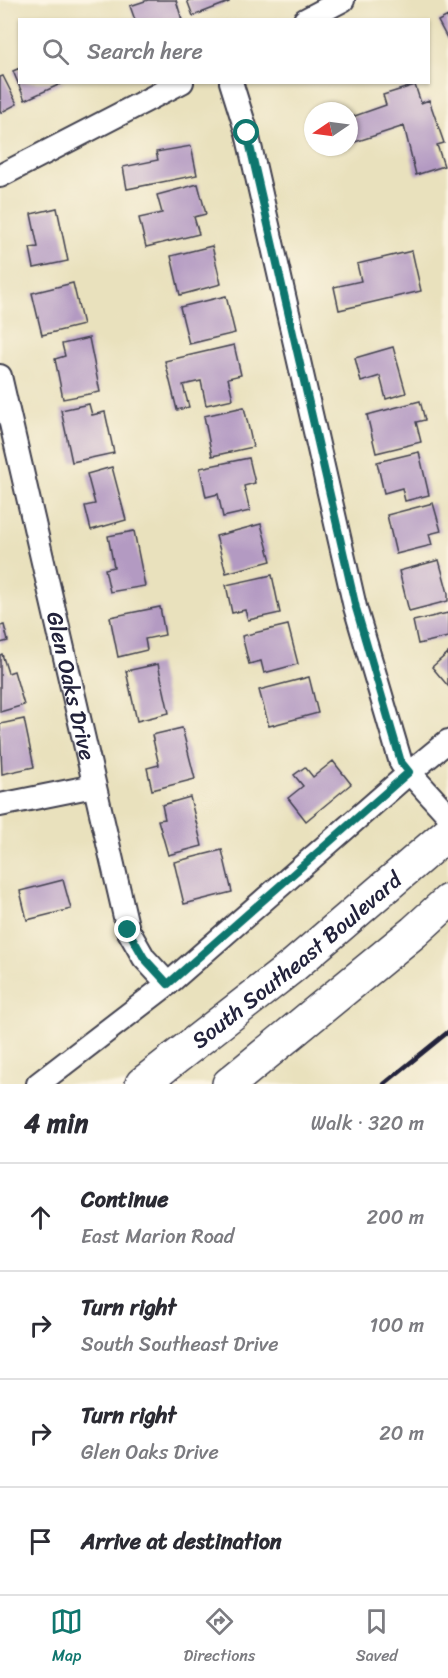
<!DOCTYPE html>
<meta charset="utf-8">
<style>
:root{--surface:#fff;--page:#f2f2f3;--text:#2b2b33;--muted:#7c7c81;--line:#e1e1e2;--accent:#0f766e}
body{margin:0;font-family:Sriracha,sans-serif;background:var(--page);color:var(--text)}
.compass{position:absolute;left:304px;top:102px;width:54px;height:54px;border-radius:50%;background:var(--surface);box-shadow:0 2px 4px #0004;rotate:257deg}
.stop{position:absolute;width:18px;height:18px;margin:-14px;border:4px solid #0f766e;border-radius:50%;background:#fff}
.stop.end{background:#0f766e;border-color:#fff;box-shadow:0 2px 6px #0008}
.list{margin:0;padding:0;list-style:none}
h2{display:flex;justify-content:space-between;align-items:center;height:78px;margin:0;padding:0 24px;font-size:26px}
h2 small{font-size:20px;font-weight:400;color:var(--muted)}
.list li{display:grid;grid-template-columns:39px 1fr auto;gap:18px;align-items:center;box-sizing:border-box;height:108px;padding:0 24px;border-top:2px solid var(--line)}
.list b{display:block;font-size:22px;white-space:nowrap}
.list p{margin:0;font-size:20px;white-space:nowrap;color:var(--muted)}
.list em{font-size:20px;font-style:normal;color:var(--muted)}
.icon{flex:none;width:33px;height:33px;fill:none;stroke:currentColor;stroke-width:2;stroke-linecap:round;stroke-linejoin:round}
.map{position:relative;flex:none;width:448px;height:1084px;overflow:hidden}
.search{position:absolute;background:var(--surface);box-shadow:0 2px 4px #0004;left:18px;right:18px;top:18px;height:66px;display:flex;align-items:center;gap:15px;box-sizing:border-box;padding:0 21px;border-radius:0px;color:var(--muted);font-size:22px}
.sheet{height:510px;background:var(--surface)}
nav{display:flex;justify-content:space-around;align-items:center;box-sizing:border-box;height:84px;border-top:2px solid var(--line);background:var(--surface);font-size:16px;color:var(--muted)}
nav a{display:grid;justify-items:center;gap:3px}
nav .on{color:var(--accent)}
.map>svg:first-child{display:block}
</style>
<div class="map">
<svg width="448" height="1084" viewBox="0 0 448 1084">
<rect width="100%" height="100%" fill="#fcf5e5"/>
<filter id="ink" filterUnits="userSpaceOnUse"><feTurbulence type="fractalNoise" baseFrequency=".0167" numOctaves="2"/><feDisplacementMap in="SourceGraphic" scale="12" xChannelSelector="R" yChannelSelector="G"/><feConvolveMatrix kernelMatrix="1 2 1 2 8 2 1 2 1" color-interpolation-filters="sRGB"/></filter>
<filter id="wash" filterUnits="userSpaceOnUse"><feTurbulence type="fractalNoise" baseFrequency=".008" numOctaves="4" result="noise"/><feDisplacementMap in="SourceGraphic" scale="24" xChannelSelector="R" yChannelSelector="G"/><feGaussianBlur stdDeviation="1.35" result="paint"/><feColorMatrix in="noise" values="0 0 0 0 0 0 0 0 0 0 0 0 0 0 0 0 0 1.4 0 .05"/><feComposite in="paint" operator="in"/></filter>
<g filter="url(#wash)">
<rect width="100%" height="100%" fill="#e9e1bd"/>
<g id="blocks">
<path fill="#b39ac2" d="M148,0H176L182,20H135L130,6Z
M187,0H228L229,2L193,16Z
M448,16V40L438,21Z
M20,68V82H65L25,100L13,71Z
M3,76L17,104L0,113V77Z
M415,85L421,103L429,100L444,143L437,145L444,166L416,175L404,126L349,144V118L386,105L383,95Z
M191,146L197,175L127,189L123,167L158,160L156,152Z
M198,184L206,214L194,217L199,234L146,247L139,218L162,213L157,195Z
M57,208L68,261L34,268L30,248L38,247L31,214Z
M212,246L221,284L180,295L171,256Z
M412,251L421,291L339,310L334,287L361,281L357,264Z
M73,283L83,325L42,335L32,293Z
M226,296L235,333L189,344L180,307Z
M89,338L100,392L63,399L55,359L65,356L62,344Z
M234,345L241,375L228,378L233,399L206,405L201,381L183,385L189,407L177,410L165,361Z
M393,347L406,393L386,399L380,376L361,382L355,358Z
M420,401L425,420L416,422L421,442L376,453L367,415Z
M89,404L92,415L105,412L114,453L72,462L61,410Z
M244,407L253,447L212,456L204,416Z
M419,452L429,495L405,501L402,488L384,493L377,462Z
M249,458L255,483L244,486L250,511L223,517L218,494L206,497L200,468Z
M112,467L126,520L91,530L85,506L95,504L87,474Z
M433,503L441,531L429,534L432,545L396,554L387,515Z
M261,524L271,561L226,573L216,536Z
M134,531L145,586L110,592L105,569L114,567L108,536Z
M439,560L448,593V601L409,611L399,571Z
M272,575L280,613L248,620L245,610L232,613L226,585Z
M160,607L165,635L145,639L147,650L118,657L110,617Z
M448,613V637L418,644L413,621Z
M4,625L8,641L0,643V626Z
M288,625L298,664L264,673L261,661L249,664L242,636Z
M448,653V686L432,667Z
M2,654L8,673L14,671L24,705L0,712V655Z
M158,664L169,713L137,721L126,671Z
M309,677L318,713L269,726L259,690Z
M24,719L34,767L2,774L0,724Z
M182,728L195,779L152,790L147,768L159,765L152,735Z
M333,761L351,784L306,821L288,798L303,786L294,775L305,767L313,777Z
M190,797L202,846L168,855L158,820L165,819L162,805Z
M222,850L232,892L184,904L174,862Z
M63,880L71,909L27,920L20,891Z"/>
</g>
</g>
<g filter="url(#ink)">
<use href="#blocks" fill-opacity="0" stroke="#403f4e" stroke-width="1.5"/>
<g fill="none" stroke-linecap="round" stroke-linejoin="round">
<g stroke="#403f4e" stroke-width="26">
<g id="minor">
<path d="M305,20L343,0"/>
<path d="M231,82L247,133L355,607L401,763L448,815"/>
<path d="M0,176L182,82"/>
<path id="s1" d="M0,376L128,930L144,958L168,984"/>
<path d="M0,805L94,786"/>
<path d="M38,1084L168,984L409,773L448,741"/>
</g>
</g>
<g stroke="#403f4e" stroke-width="36">
<g id="primary">
<path id="s2" d="M142,1084L293,966L448,833"/>
<path d="M229,1084L414,932L448,901"/>
</g>
</g>
<use href="#minor" stroke="#fff" stroke-width="22"/>
<use href="#primary" stroke="#fff" stroke-width="33"/>
<path stroke="#22223b" stroke-width="4.5" d="M384,1084L448,1032"/>
</g>
</g>
<g fill="none" stroke-linecap="round" stroke-linejoin="round" filter="url(#ink)">
<path stroke="#0f766e" stroke-width="8" d="M128,930L144,958L168,984L409,772L401,762L356,608L247,133"/>
</g>
<g text-anchor="middle" dominant-baseline="central" stroke-width="6" stroke-linejoin="round" paint-order="stroke">
<g font-size="22" fill="#22223b" stroke="#fcf5e5">
<text stroke="none"><textPath href="#s1" startOffset="318">Glen Oaks Drive</textPath></text>
<text stroke="none"><textPath href="#s2" startOffset="198">South Southeast Boulevard</textPath></text>
</g>
</g>
</svg>
<svg class="compass" viewBox="-18 -18 36 36"><path d="M0-13l5 13h-10z" fill="#e53935"/><path d="M0 13l5-13h-10z" fill="#7c7c81"/></svg>
<div class="stop" style="left:247px;top:133px"></div>
<div class="stop end" style="left:128px;top:930px"></div>
<div class="search"><svg class="icon" aria-label="search" viewBox="0 0 24 24"><circle cx="10" cy="10" r="6"/><path d="M15 15l6 6"/></svg>Search here</div>
</div>
<section class="sheet">
<h2>4 min<small>Walk · 320 m</small></h2>
<ul class="list">
<li><svg class="icon" aria-label="ahead" viewBox="0 0 24 24"><path d="M12 20V5M6 11l6-6 6 6"/></svg><div><b>Continue</b><p>East Marion Road</p></div><em>200 m</em></li>
<li><svg class="icon" aria-label="right" viewBox="0 0 24 24"><path d="M7 20v-9h11M14 6l5 5-5 5"/></svg><div><b>Turn right</b><p>South Southeast Drive</p></div><em>100 m</em></li>
<li><svg class="icon" aria-label="right" viewBox="0 0 24 24"><path d="M7 20v-9h11M14 6l5 5-5 5"/></svg><div><b>Turn right</b><p>Glen Oaks Drive</p></div><em>20 m</em></li>
<li><svg class="icon" aria-label="arrive" viewBox="0 0 24 24"><path d="M6 21V4h12l-3 4 3 4H6"/></svg><div><b>Arrive at destination</b></div></li>
</ul>
</section>
<nav>
<a class="on"><svg class="icon" aria-label="map" viewBox="0 0 24 24"><path d="M3 6l6-2 6 2 6-2v14l-6 2-6-2-6 2zM9 4v14M15 6v14"/></svg>Map</a>
<a><svg class="icon" aria-label="directions" viewBox="0 0 24 24"><path d="M12 3l9 9-9 9-9-9zM9 14v-3h6M13 9l2 2-2 2"/></svg>Directions</a>
<a><svg class="icon" aria-label="saved" viewBox="0 0 24 24"><path d="M7 4h10v16l-5-4-5 4z"/></svg>Saved</a>
</nav>
